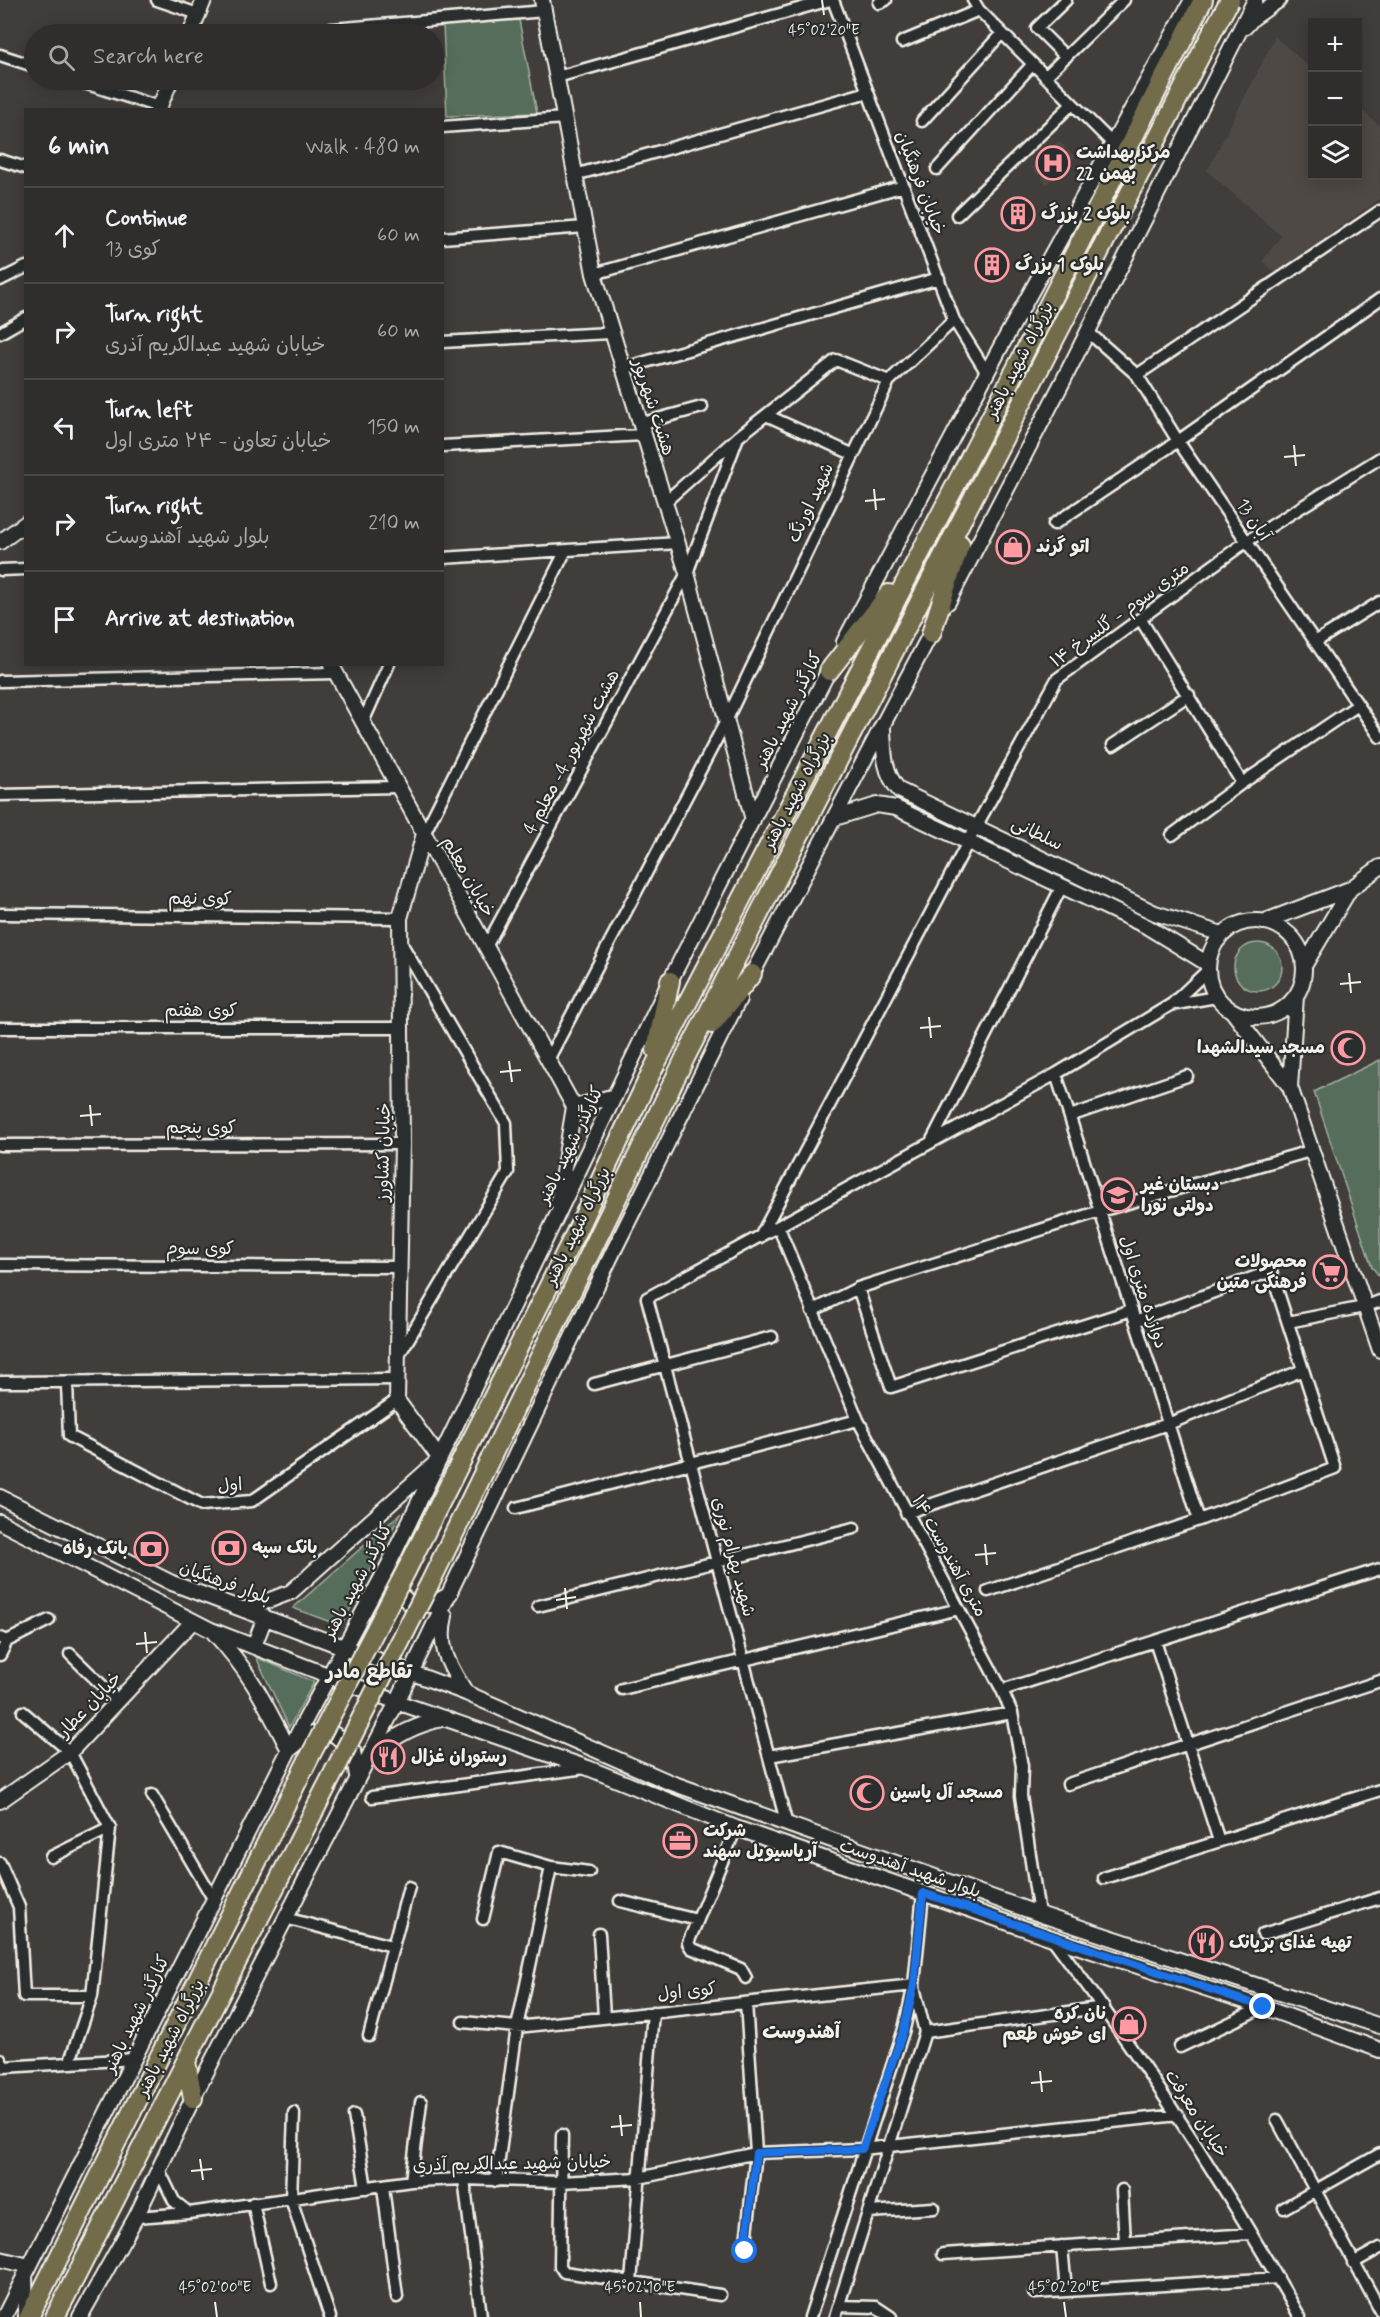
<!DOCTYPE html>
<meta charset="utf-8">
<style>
:root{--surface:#302e2c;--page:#383634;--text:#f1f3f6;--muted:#a8a8a9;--line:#4b4a48}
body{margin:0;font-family:Mynerve,"Playpen Sans Arabic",sans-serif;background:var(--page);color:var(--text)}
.controls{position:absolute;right:18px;top:18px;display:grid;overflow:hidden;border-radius:0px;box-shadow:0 3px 15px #0003}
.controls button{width:54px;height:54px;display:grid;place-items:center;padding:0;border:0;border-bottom:2px solid var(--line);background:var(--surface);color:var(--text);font:30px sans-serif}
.stop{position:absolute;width:18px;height:18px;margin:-14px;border:4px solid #1a73e8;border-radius:50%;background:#fff}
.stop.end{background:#1a73e8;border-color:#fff;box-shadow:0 2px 6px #0008}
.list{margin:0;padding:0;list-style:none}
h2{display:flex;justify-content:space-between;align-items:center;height:78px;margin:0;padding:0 24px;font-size:26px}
h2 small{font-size:20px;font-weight:400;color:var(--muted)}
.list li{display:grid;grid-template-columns:39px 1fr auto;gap:18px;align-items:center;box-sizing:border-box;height:96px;padding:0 24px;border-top:2px solid var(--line)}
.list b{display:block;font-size:22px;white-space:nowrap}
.list p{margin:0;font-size:20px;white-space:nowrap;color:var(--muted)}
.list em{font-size:20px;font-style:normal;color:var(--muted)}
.icon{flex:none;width:33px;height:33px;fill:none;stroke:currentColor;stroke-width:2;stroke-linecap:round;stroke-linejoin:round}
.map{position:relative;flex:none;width:1380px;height:2317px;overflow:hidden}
.search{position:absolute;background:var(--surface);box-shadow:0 3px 15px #0003;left:24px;top:24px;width:420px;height:66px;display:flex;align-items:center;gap:15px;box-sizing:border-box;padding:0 21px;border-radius:33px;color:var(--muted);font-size:22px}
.panel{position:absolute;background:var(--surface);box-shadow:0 3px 15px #0003;left:24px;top:108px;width:420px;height:558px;border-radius:0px}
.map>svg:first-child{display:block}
</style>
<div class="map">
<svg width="1380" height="2317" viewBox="0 0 1380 2317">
<rect width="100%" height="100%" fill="#403d3b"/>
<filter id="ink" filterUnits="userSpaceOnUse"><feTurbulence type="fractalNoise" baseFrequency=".0167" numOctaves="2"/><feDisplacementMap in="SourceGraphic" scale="12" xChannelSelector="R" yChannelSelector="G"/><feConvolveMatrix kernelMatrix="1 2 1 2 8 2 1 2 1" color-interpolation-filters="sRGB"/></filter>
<g filter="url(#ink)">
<path fill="#4f4844" d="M1275,37L1312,69V176H1358V107L1380,126V199L1275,273L1262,261L1281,236L1207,171Z
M1058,141L1066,148L1063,154L1068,150L1075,157L1063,169L1059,165L1056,167L1060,172L1047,184L1041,178L1044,174L1042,172L1039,175L1032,168L1044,157L1048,160L1051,157L1047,153Z"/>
<path fill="#546d5a" stroke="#a4afa1" stroke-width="1.5" d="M519,20L537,113L447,116L443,24Z
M1234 967a24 24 0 1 1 48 0a24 24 0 1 1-48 0Z
M1380,1060V1277L1372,1267L1314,1092Z
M401,1513L341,1626L293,1608Z
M256,1657L314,1682L289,1727Z"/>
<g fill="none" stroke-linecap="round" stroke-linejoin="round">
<g stroke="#f4f1e8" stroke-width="15">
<path id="street" d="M157,0L198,14
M833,0L954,320L987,373
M973,0L979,10L1113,144
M879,3L886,0
M274,34L544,11
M902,42L979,10
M0,55L34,66
M1066,57L1037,28L1066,0
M557,77L830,0
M1045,77L1124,0
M75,80L159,107
M922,121L1002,33
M442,127L564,118
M0,160L26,168
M937,169L1032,65
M575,175L868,92
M957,215L1071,105
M442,238L585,227
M594,274L904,186
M0,280L26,267
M1088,332L1137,375L1178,441L1380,737
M0,333L26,318
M442,342L610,333
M621,369L939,278
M1137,375L1380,211
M766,415L852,454
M639,424L702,407
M442,446L643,435
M665,502L738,437L836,360L889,381
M1054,524L1178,441L1380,299
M442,558L678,543
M1,570L26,569
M1141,620L1242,783
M1315,642L1380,602
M0,681L336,673
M363,722L389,664
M1113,745L1189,695
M0,795L398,787
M424,834L565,552
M1172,835L1242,783L1358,705
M0,914L400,918
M486,947L687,573L738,437
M1176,1004L1216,997
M0,1028H402
M548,1060L726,721L889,381L954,320
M1056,1074L1199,1520
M1070,1116L1187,1076
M931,1142L1062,886
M0,1145L402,1144
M779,1228L858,1420L1002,1690L1012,1713L1022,1766L1021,1796L1039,1914
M760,1237L977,825L1057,679L1247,541L1380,458
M0,1265L400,1267
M858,1288L891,1387L1132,1310
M812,1311L858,1288L1100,1211L1310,1151
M1288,1322L1364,1307L1380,1301
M399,1355L508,1172L506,1123L400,941
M0,1382L398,1379
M67,1382L69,1436L202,1505L252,1501L397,1400
M594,1384L772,1337
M516,1508L858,1420
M906,1513L1168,1424L1303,1370
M988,1591L1199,1520L1335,1468L1271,1271L1135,1321
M538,1606L854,1528
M0,1638L7,1641L49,1620
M1155,1641L1219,1841
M70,1654L119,1702
M0,1655L7,1641
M622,1689L959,1609
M1002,1690L1380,1569
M23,1712L70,1752L110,1828
M769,1756L1012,1713
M1068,1784L1380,1681
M152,1795L214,1900
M372,1797L585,1768
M787,1825L647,1298L1056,1074L1172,1004L1207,971
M736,1828L688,1943L691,1948L741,1969L746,1978
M51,1857L110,1828
M0,1863L19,1907L24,1996H92L70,2061
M1104,1878L1380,1790
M620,1901L697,1920
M285,1918L392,1946
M483,1919L499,1852L551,1867L589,1872
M599,1934L604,2017
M1263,1934L1380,1898
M1052,1938C1143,2059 1225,2185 1300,2317
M92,1996L110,1828
M463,2022L517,2027L914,1985
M925,2032L1104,2007
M369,2036L409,1887
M1180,2047L1263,2007
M0,2059L4,2067L135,2059
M294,2113L291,2199L330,2317
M354,2115L366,2188
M1277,2120L1380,2310
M562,2135L560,2266L564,2272L720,2295
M159,2170L174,2201L189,2213
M464,2179L481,2316
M411,2181L421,2102
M496,2181L517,2027L551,1867
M383,2187L397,2297
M1122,2190L1125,2242
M253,2203L271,2283
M1284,2208L1380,2154
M868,2212L934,2208
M136,2217L189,2213L411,2181L464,2179L560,2182L639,2178L756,2153L862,2149L1178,2115
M1062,2246L1066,2291
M745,2251L756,2153L746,2003
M943,2254L1251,2234
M1353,2263L1380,2248
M631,2282L653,2012
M1034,2293L1278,2278
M839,2306L876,2307L891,2317
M810,2317L904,2029L914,1985L923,1893
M835,2317L925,2032L914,1987"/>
</g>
<g stroke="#f4f1e8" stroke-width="18">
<path id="secondary" d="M542,0L594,274L687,573L753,820
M1245,27L1253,18L1279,0
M190,34L204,0
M158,110L171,80
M0,542L26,523
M948,602L1063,381L1255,0
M844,642L1000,348L1192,0
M331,664L574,1107
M883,728C884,751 883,772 899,790L1155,913L1222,934
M835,818L877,805L896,808L1146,926L1208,964
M1208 969a48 48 0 1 1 96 0a48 48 0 1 1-96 0Z
M1263,922L1350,889L1380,867
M1304,966L1350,889
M748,982L934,627
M1233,1012L1290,1087L1380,1350
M1290,1087L1296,996
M574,1107L615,1096
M558,1203L574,1107
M0,1497L172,1583L466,1693L669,1782L1039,1914L1380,2026
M0,1522L211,1630L397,1702L588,1768L736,1828L1052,1938L1263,2007L1380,2050
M391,1584L408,1602L431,1605L450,1594
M244,1610L291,1592L440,1459L397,1400L402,1144L400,918L424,834
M445,1616C437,1649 450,1666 466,1693
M214,1633C251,1673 265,1703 289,1750L309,1734H334L353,1751L357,1776
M254,1646L265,1617
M374,1756C394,1734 417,1725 445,1718
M0,1801L70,1752L193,1621
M0,2259L29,2266
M25,2275L26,2317
M4,2317L289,1750L389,1564L670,981L832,664
M80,2317L136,2217L193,2098L397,1702L613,1252L739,999"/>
</g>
<g stroke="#f4f1e8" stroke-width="22">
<path id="highway" d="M931,634L960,544
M829,671L889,594
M712,1024L752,974
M656,1050L670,981
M406,1571L578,1228L651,1073L1020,361L1203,0
M430,1583L685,1058L1215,27
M186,2062L193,2098
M29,2317L309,1758
M55,2317L334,1772"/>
</g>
<use href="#street" stroke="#2a2d2e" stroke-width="10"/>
<use href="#secondary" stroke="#2a2d2e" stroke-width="14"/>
<use href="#highway" stroke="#736c4b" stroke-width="18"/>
<g stroke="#f4f1e8" stroke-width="22" stroke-linecap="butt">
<path id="highway-bridge" d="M1215,27L1230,0
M309,1758L406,1571
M334,1772L430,1583"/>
</g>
<use href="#highway-bridge" stroke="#736c4b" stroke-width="18"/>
</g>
</g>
<g fill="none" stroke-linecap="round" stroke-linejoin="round" filter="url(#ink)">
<path stroke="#1a73e8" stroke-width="8" d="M745,2251L756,2153L862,2149L904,2029L914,1985L923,1893L1263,2007"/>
</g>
<path fill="none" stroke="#f4f1e8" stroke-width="2" d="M822,0L824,15M1294,445L1296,466M1284,457L1305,455M874,489L876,510M865,501L885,499M1349,973L1351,993M1340,984L1361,982M929,1017L931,1038M920,1028L941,1026M509,1061L512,1082M500,1072L521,1070M90,1105L92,1126M80,1116L101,1114M985,1544L987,1565M975,1555L996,1553M565,1588L567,1609M556,1600L576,1597M145,1632L147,1653M136,1644L157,1642M1040,2071L1042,2092M1031,2083L1052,2081M620,2115L622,2136M611,2127L632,2125M200,2159L203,2180M191,2171L212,2169M215,2302L217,2317M640,2302L641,2317M1064,2302L1066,2317"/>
<defs>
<g id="hospital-ring" transform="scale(1.725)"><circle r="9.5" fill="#2a2d2e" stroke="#ff9aa2" stroke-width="1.5"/><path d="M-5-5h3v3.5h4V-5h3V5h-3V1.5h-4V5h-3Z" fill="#ff9aa2"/></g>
<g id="building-ring" transform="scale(1.725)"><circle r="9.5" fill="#2a2d2e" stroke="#ff9aa2" stroke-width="1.5"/><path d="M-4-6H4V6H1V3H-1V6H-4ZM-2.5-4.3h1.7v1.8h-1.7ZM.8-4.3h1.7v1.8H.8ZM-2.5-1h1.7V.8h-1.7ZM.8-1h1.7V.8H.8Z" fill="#ff9aa2"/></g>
<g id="shop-ring" transform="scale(1.725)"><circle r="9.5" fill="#2a2d2e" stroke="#ff9aa2" stroke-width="1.5"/><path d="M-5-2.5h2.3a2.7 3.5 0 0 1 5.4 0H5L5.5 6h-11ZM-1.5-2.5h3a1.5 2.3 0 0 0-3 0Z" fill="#ff9aa2"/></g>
<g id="mosque-ring" transform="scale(1.725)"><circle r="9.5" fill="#2a2d2e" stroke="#ff9aa2" stroke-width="1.5"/><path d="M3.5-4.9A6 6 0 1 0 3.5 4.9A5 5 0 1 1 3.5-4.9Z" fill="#ff9aa2"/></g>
<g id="school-ring" transform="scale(1.725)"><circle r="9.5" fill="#2a2d2e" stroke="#ff9aa2" stroke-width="1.5"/><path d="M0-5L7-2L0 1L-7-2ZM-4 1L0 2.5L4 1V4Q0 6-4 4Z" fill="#ff9aa2"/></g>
<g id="supermarket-ring" transform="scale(1.725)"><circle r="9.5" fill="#2a2d2e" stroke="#ff9aa2" stroke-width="1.5"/><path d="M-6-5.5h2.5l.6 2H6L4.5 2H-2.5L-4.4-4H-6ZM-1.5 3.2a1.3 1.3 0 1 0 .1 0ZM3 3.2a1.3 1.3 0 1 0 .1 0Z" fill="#ff9aa2"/></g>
<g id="bank-ring" transform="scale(1.725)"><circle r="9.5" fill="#2a2d2e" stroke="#ff9aa2" stroke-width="1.5"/><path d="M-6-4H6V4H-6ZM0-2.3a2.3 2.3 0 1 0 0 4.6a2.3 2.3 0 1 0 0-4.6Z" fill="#ff9aa2"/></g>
<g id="restaurant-ring" transform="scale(1.725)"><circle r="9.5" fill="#2a2d2e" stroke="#ff9aa2" stroke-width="1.5"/><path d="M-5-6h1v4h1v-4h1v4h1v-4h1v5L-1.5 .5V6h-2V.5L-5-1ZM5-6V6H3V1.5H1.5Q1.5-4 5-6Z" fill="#ff9aa2"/></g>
<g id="office-ring" transform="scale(1.725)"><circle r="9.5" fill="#2a2d2e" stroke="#ff9aa2" stroke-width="1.5"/><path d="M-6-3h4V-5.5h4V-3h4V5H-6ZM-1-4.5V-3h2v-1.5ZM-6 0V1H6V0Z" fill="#ff9aa2"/></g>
</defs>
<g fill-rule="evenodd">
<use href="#hospital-ring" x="1053" y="163"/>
<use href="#building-ring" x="1018" y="214"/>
<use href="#building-ring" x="992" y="265"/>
<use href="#shop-ring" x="1013" y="547"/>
<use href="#mosque-ring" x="1348" y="1048"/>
<use href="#school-ring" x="1118" y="1195"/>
<use href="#supermarket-ring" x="1330" y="1272"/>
<use href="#bank-ring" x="229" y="1548"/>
<use href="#bank-ring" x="151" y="1549"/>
<use href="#restaurant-ring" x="388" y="1757"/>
<use href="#mosque-ring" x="867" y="1793"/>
<use href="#office-ring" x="680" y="1841"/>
<use href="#restaurant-ring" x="1206" y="1943"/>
<use href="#shop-ring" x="1129" y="2024"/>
</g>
<g text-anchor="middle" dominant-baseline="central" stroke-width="4.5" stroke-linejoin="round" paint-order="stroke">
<g font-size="18" font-weight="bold" fill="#f4f1e8" stroke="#2a2d2e" text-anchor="start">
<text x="1076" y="153">مرکز بهداشت<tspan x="1076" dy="21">22 بهمن</tspan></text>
<text x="1041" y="214">بلوک 2 بزرگ</text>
<text x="1015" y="265">بلوک 1 بزرگ</text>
<text x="1036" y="547">اتو گرند</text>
<text x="1325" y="1048" text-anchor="end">مسجد سیدالشهدا</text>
<text x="1141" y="1185">دبستان غیر<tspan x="1141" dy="21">دولتی نورا</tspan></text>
<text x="1307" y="1262" text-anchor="end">محصولات<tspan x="1307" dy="21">فرهنگی متین</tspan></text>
<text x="252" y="1548">بانک سپه</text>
<text x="128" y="1549" text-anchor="end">بانک رفاه</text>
<text x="411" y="1757">رستوران غزال</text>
<text x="890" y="1793">مسجد آل یاسین</text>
<text x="703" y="1831">شرکت<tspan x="703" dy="21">آریاسیویل سهند</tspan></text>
<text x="1229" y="1943">تهیه غذای بریانک</text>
<text x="1106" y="2014" text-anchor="end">نان کره<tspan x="1106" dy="21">ای خوش طعم</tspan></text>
</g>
<g font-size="18" fill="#f4f1e8" stroke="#2a2d2e">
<text transform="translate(920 183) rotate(69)">خیابان فرهنگیان</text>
<text transform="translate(1020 360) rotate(-63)">بزرگراه شهید باهنر</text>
<text transform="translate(653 407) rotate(72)">هشت شهریور</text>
<text transform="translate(811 503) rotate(-65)">شهید اورنگ</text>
<text transform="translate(1253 520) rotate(56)">13 آبان</text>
<text transform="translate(1120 615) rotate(-36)">۱۴ متری سوم - گلسرخ</text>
<text transform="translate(789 710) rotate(-63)">کنارگذر شهید باهنر</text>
<text transform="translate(572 752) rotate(-62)">هشت شهریور 4- معلم 4</text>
<text transform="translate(797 791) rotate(-63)">بزرگراه شهید باهنر</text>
<text transform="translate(1037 834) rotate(26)">سلطانی</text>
<text transform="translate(468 877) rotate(61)">خیابان معلم</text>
<text transform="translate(200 899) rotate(1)">کوی نهم</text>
<text x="201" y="1011">کوی هفتم</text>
<text x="201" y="1128">کوی پنجم</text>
<text transform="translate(571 1145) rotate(-64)">کنارگذر شهید باهنر</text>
<text transform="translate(384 1152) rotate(-89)">خیابان کشاورز</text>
<text transform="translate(578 1226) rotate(-64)">بزرگراه شهید باهنر</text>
<text x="200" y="1249">کوی سوم</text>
<text transform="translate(1143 1292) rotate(72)">دوازده متری اول</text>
<text transform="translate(230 1486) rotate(-5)">اول</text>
<text transform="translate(949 1556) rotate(61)">۱۴ متری آهندوست</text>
<text transform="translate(733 1557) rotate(75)">شهید بهرام نوری</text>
<text transform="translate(358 1581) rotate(-62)">کنارگذر شهید باهنر</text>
<text transform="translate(225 1583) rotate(20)">بلوار فرهنگیان</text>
<text transform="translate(90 1705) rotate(-46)">خیابان عطار</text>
<text transform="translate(910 1869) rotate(19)">بلوار شهید آهندوست</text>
<text transform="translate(687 1992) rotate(-6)">کوی اول</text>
<text transform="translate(137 2014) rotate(-64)">کنارگذر شهید باهنر</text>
<text transform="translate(171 2038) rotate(-63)">بزرگراه شهید باهنر</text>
<text transform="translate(1196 2114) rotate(57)">خیابان معرفت</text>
<text transform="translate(512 2164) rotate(-1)">خیابان شهید عبدالکریم آذری</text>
</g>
<g font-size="20" font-weight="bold" fill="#f4f1e8" stroke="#2a2d2e">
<text x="369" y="1672">تقاطع مادر</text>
<text x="801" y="2032">آهندوست</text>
</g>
</g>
<g font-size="15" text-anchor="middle" fill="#f4f1e8" stroke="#2a2d2e" stroke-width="4.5" stroke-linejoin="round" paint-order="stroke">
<text x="824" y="35">45°02'20"E</text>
<text x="215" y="2292">45°02'00"E</text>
<text x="640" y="2292">45°02'10"E</text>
<text x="1064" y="2292">45°02'20"E</text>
</g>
</svg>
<div class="controls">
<button>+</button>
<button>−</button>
<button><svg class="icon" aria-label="layers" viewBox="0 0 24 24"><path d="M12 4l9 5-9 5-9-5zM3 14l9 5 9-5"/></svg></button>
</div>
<div class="stop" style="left:745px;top:2251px"></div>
<div class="stop end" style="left:1263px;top:2007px"></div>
<div class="search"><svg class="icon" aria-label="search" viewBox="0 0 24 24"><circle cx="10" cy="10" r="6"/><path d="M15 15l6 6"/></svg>Search here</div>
<section class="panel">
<h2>6 min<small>Walk · 480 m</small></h2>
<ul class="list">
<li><svg class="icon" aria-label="ahead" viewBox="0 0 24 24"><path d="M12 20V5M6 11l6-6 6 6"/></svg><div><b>Continue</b><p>کوی 13</p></div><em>60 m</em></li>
<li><svg class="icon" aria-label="right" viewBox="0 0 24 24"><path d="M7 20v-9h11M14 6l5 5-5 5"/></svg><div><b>Turn right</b><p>خیابان شهید عبدالکریم آذری</p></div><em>60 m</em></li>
<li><svg class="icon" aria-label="left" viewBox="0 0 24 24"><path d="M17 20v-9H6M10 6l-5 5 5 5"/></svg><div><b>Turn left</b><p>خیابان تعاون - ۲۴ متری اول</p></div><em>150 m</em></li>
<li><svg class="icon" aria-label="right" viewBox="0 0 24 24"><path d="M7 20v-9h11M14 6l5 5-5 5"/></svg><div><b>Turn right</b><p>بلوار شهید آهندوست</p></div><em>210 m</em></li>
<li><svg class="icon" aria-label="arrive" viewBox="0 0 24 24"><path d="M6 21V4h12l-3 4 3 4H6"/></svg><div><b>Arrive at destination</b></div></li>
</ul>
</section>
</div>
